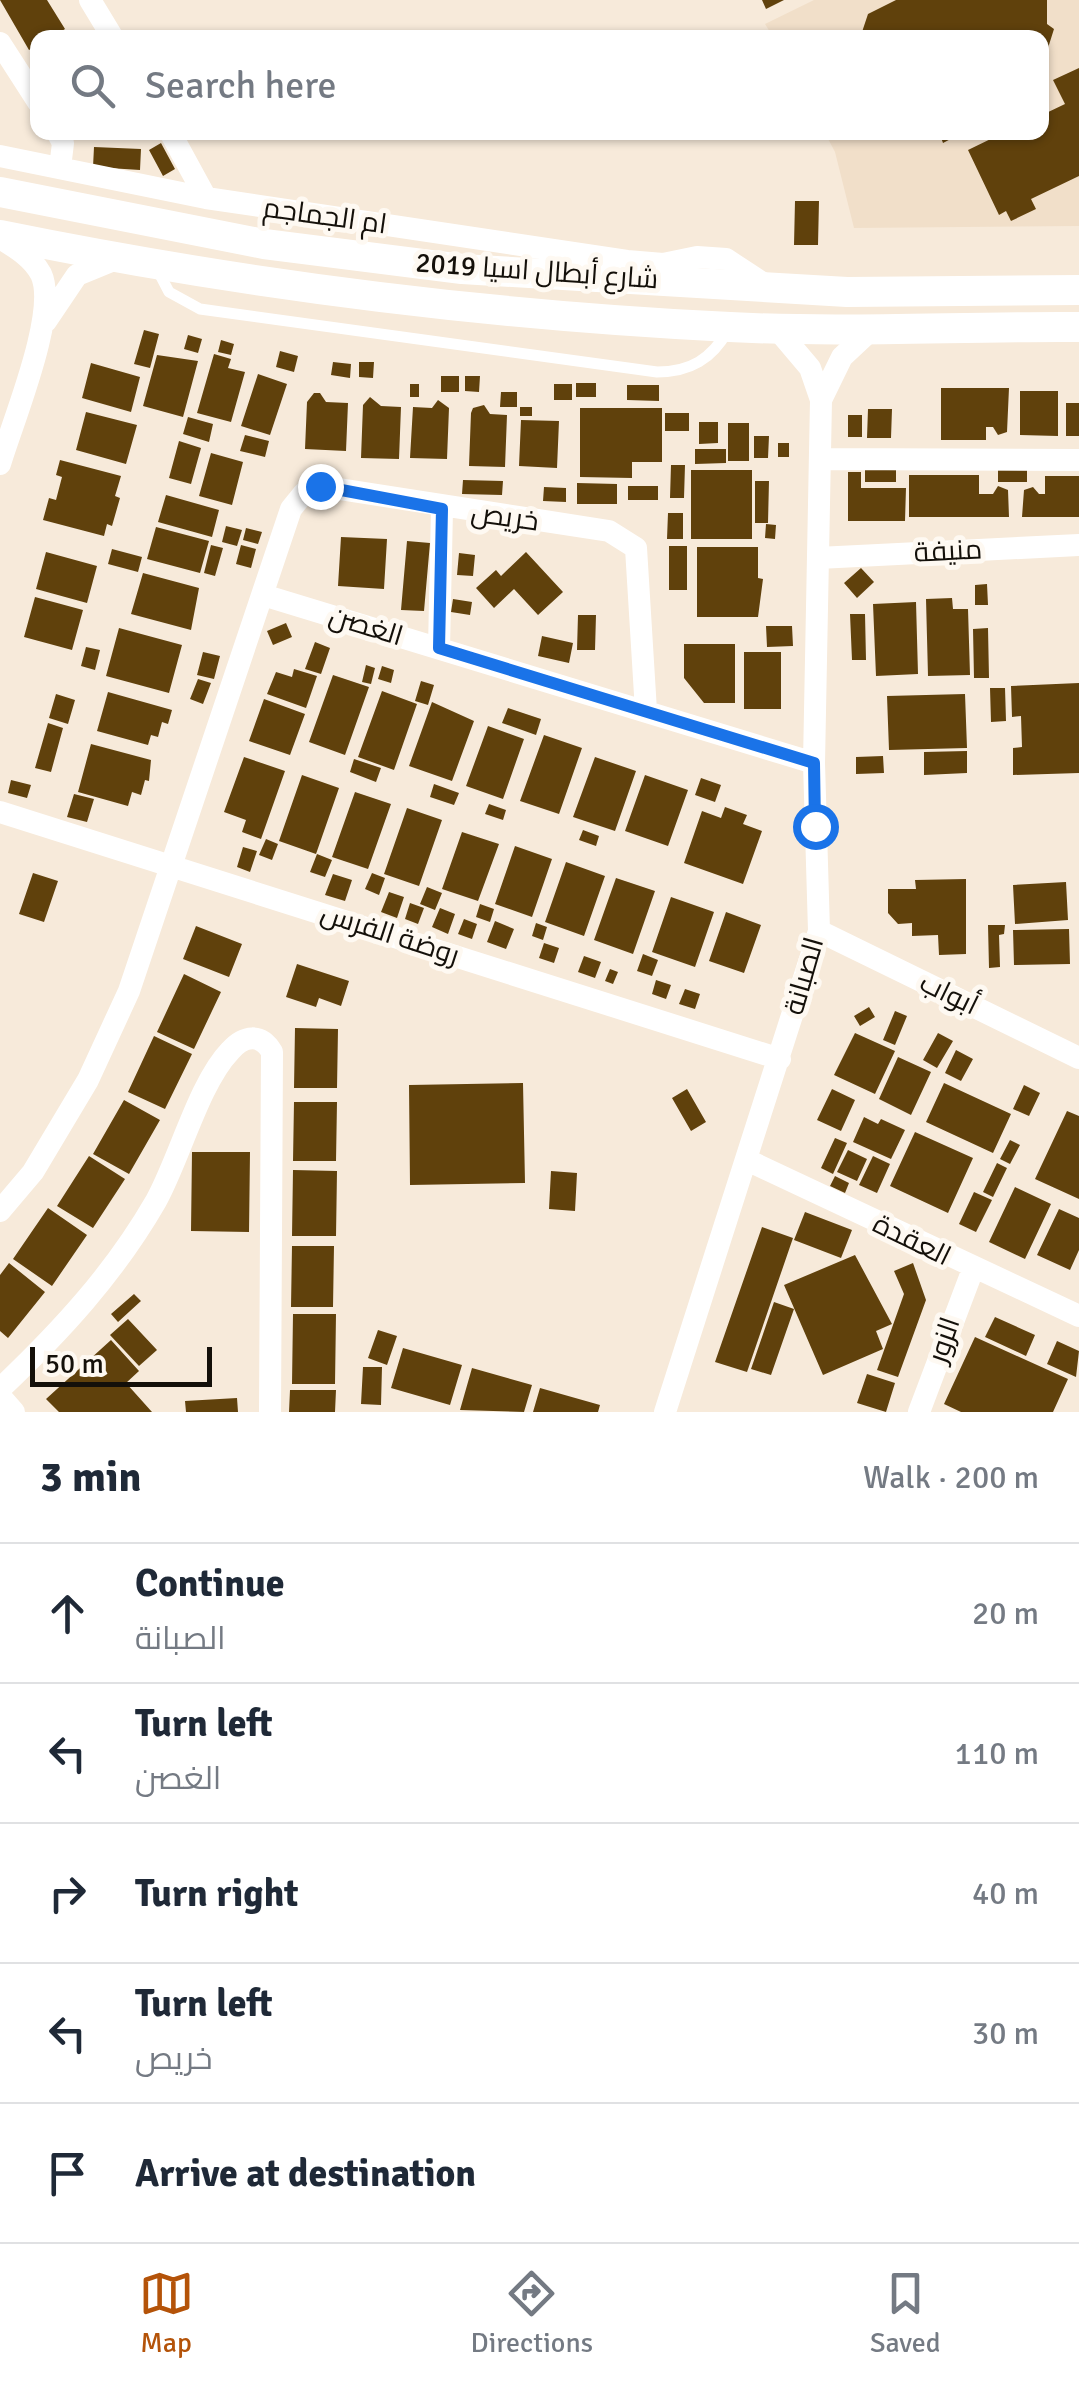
<!DOCTYPE html>
<meta charset="utf-8">
<style>
:root{--surface:#fff;--page:#f2f2f3;--text:#1f2937;--muted:#747a83;--line:#e0e1e3;--accent:#b45309}
body{margin:0;font-family:Signika,Cairo,sans-serif;background:var(--page);color:var(--text)}
.scale{position:absolute;left:30px;bottom:25px;width:182px;box-sizing:border-box;padding-left:10px;border:5px solid #14100a;border-top:0;font-size:28px;line-height:35px;white-space:nowrap;color:#14100a;-webkit-text-stroke:8px #fef9f2;paint-order:stroke}
.stop{position:absolute;width:30px;height:30px;margin:-22px;border:8px solid #1a73e8;border-radius:50%;background:#fff}
.stop.end{background:#1a73e8;border-color:#fff;box-shadow:0 2px 10px #0008}
.list{margin:0;padding:0;list-style:none}
h2{display:flex;justify-content:space-between;align-items:center;height:130px;margin:0;padding:0 40px;font-size:42px}
h2 small{font-size:32px;font-weight:400;color:var(--muted)}
.list li{display:grid;grid-template-columns:65px 1fr auto;gap:30px;align-items:center;box-sizing:border-box;height:140px;padding:0 40px;border-top:2px solid var(--line)}
.list b{display:block;font-size:38px;white-space:nowrap}
.list p{margin:0;font-size:32px;white-space:nowrap;color:var(--muted)}
.list em{font-size:32px;font-style:normal;color:var(--muted)}
.icon{flex:none;width:55px;height:55px;fill:none;stroke:currentColor;stroke-width:2;stroke-linecap:round;stroke-linejoin:round}
.map{position:relative;flex:none;width:1079px;height:1412px;overflow:hidden}
.search{position:absolute;background:var(--surface);box-shadow:0 2px 8px #0004;left:30px;right:30px;top:30px;height:110px;display:flex;align-items:center;gap:25px;box-sizing:border-box;padding:0 35px;border-radius:20px;color:var(--muted);font-size:38px}
.sheet{height:830px;background:var(--surface)}
nav{display:flex;justify-content:space-around;align-items:center;box-sizing:border-box;height:140px;border-top:2px solid var(--line);background:var(--surface);font-size:28px;color:var(--muted)}
nav a{display:grid;justify-items:center;gap:5px}
nav .on{color:var(--accent)}
.map>svg:first-child{display:block}
</style>
<div class="map">
<svg width="1079" height="1412" viewBox="0 0 1079 1412">
<rect width="100%" height="100%" fill="#f7eada"/>
<path fill="#f1dfc9" d="M814,0H1079V226L854,228L835,152L825,133L1042,132V38L773,37L765,24Z"/>
<path fill="#60410c" d="M0,0H47L65,29L51,38H38V45L29,50Z
M762,0H784L766,9Z
M896,0H1047V24L1054,29L1048,48L1042,52V38H860L868,14Z
M1079,68V176L1031,199L1036,209L1011,221L1006,211L999,215L968,150L1005,132H1042V115L1065,104L1053,80Z
M939,132H964L943,143Z
M161,143L175,169L163,176L149,150Z
M94,147L141,149L140,170L93,167Z
M795,201H819L818,245H794Z
M144,330L159,334L150,368L134,364Z
M188,335L202,339L198,353L184,349Z
M221,340L234,344L231,355L218,352Z
M280,351L298,356L294,372L276,367Z
M214,354L231,359L228,368L245,372L231,422L197,413Z
M157,355L198,361L183,417L143,406Z
M333,362L351,364L350,378L331,375Z
M359,362H374L373,378L359,377Z
M91,363L140,377L131,412L82,398Z
M258,374L287,384L270,435L241,426Z
M441,376H459V392H441Z
M465,376H480L479,392L465,391Z
M576,383H596V397H576Z
M410,384H419V397H410Z
M554,384H572V400H554Z
M627,385H659V401L627,400Z
M941,388H1009L1007,432L998,435L993,427H986V440H941Z
M1020,391H1058V436L1020,435Z
M501,392H517V407H500Z
M314,393H320L326,402L348,403L346,451L305,449L307,402Z
M370,397L381,406L401,407L399,459L361,458L363,405Z
M438,400L449,408L447,459L410,458L413,407L432,408Z
M1066,403H1079V436H1066Z
M484,405L490,414L507,415L505,467L469,466L471,413L473,408Z
M520,407H532V416H520Z
M580,408H662V462H632V478L580,477Z
M868,409H892L891,438H867Z
M86,412L137,425L126,464L76,450Z
M665,413H689V431H665Z
M848,415H862V437H848Z
M188,417L213,424L209,442L183,434Z
M521,420L559,421L557,468L519,466Z
M699,422H718V443L699,444Z
M728,423H749V461H728Z
M245,435L269,441L265,457L240,451Z
M754,436H769L768,458H754Z
M179,441L201,448L191,484L169,478Z
M778,443H789V457H778Z
M695,449H726V463L695,464Z
M211,453L243,462L232,505L199,496Z
M60,460L121,476L115,496L120,498L112,526L107,524L104,536L43,520L49,498L56,500L62,477L56,475Z
M671,465H685L684,498H670Z
M865,466H896V482H865Z
M998,467H1027V482H998Z
M691,470H752V539H691Z
M848,472H861V488H906L905,521H848Z
M909,475H979V494H993L998,486L1008,490L1009,517H909Z
M1045,476H1079V517H1022L1024,490L1033,487L1039,494H1045Z
M463,480L503,481L502,495L462,494Z
M755,481H769L768,523H755Z
M577,483L617,484V504H577Z
M628,486H658V500H628Z
M544,487L566,488V502L543,501Z
M166,495L219,510L212,537L158,522Z
M668,513H683V539H667Z
M766,524L776,525L775,539L765,538Z
M226,526L242,530L237,546L222,542Z
M156,527L209,541L200,573L147,559Z
M246,528L262,532L258,544L243,540Z
M341,537L387,539L384,589L338,586Z
M407,541L430,543L424,611L401,610Z
M211,545L223,548L215,576L204,573Z
M241,545L256,549L251,568L236,564Z
M669,546H687V590H669Z
M697,547H758V578L763,579L758,617H697Z
M112,549L142,557L138,572L108,564Z
M46,552L97,566L87,603L36,589Z
M526,552L563,592L538,615L514,589L494,608L476,588L496,570L501,576Z
M459,553L475,555L473,576L457,575Z
M861,568L874,582L857,598L844,583Z
M143,573L199,588L191,630L131,614Z
M987,584L988,605H975V585Z
M35,597L83,610L72,650L24,637Z
M952,598L953,609H968L970,675L928,676L926,599Z
M453,599L472,602L470,615L451,612Z
M916,602L918,674L876,676L873,604Z
M850,614H865L866,660H852Z
M578,615H596L595,650H577Z
M286,623L292,637L273,645L267,631Z
M766,626H792L793,646L767,647Z
M119,628L182,645L169,693L106,676Z
M988,628L989,678H974L973,629Z
M542,636L573,643L569,663L538,656Z
M315,642L330,648L321,674L305,669Z
M684,644H735V703H704L684,678Z
M86,647L100,650L95,670L81,666Z
M203,652L220,656L214,679L197,675Z
M744,652H781V709H744Z
M366,665L375,668L371,684L362,682Z
M382,666L394,670L391,683L378,679Z
M294,669L317,676L306,708L267,694L276,672L292,677Z
M333,675L369,687L345,755L309,742Z
M198,679L211,683L203,704L190,699Z
M421,681L434,685L428,705L415,701Z
M1079,683V773L1013,775V748L1022,747L1021,716L1012,717L1011,686Z
M990,688H1005L1006,721L991,722Z
M382,691L417,704L394,770L358,757Z
M108,692L172,710L168,724L162,722L158,737L151,735L148,745L97,731Z
M56,694L75,700L68,724L49,718Z
M965,694L967,748L889,750L887,696Z
M264,699L305,714L290,755L249,741Z
M432,702L474,721L452,781L409,766Z
M508,708L541,719L536,735L502,723Z
M48,723L63,728L51,772L35,768Z
M488,726L524,739L503,799L466,786Z
M544,735L582,748L559,814L520,801Z
M91,744L151,760L149,781L145,780L141,795L132,792L128,806L78,792Z
M967,751V773L924,775V752Z
M883,756L884,773L856,774V757Z
M244,757L285,771L261,839L242,832L246,820L224,812Z
M595,757L636,771L615,831L573,817Z
M354,759L381,768L376,782L350,772Z
M302,775L339,788L316,854L279,841Z
M645,775L688,790L668,846L625,831Z
M701,778L721,785L715,802L695,795Z
M11,780L31,785L27,798L8,793Z
M434,784L459,793L454,805L430,797Z
M355,792L391,804L368,869L332,857Z
M74,794L94,799L87,822L67,817Z
M489,804L506,810L503,820L485,814Z
M725,807L747,815L743,824L762,831L743,884L684,863L702,811L721,818Z
M407,808L442,820L419,886L384,874Z
M583,830L599,836L596,846L579,840Z
M462,832L499,844L478,901L442,889Z
M266,839L278,844L272,860L259,855Z
M515,846L552,859L532,917L495,904Z
M243,847L257,851L250,872L237,867Z
M317,854L332,860L325,877L310,872Z
M566,862L605,876L584,936L545,922Z
M33,873L58,881L44,922L19,914Z
M372,873L385,878L379,895L365,889Z
M333,874L352,880L345,901L325,895Z
M616,878L655,891L633,954L594,940Z
M966,879V954L939,955L938,935L912,936V923L898,924L888,913V889H916L915,880Z
M1066,882L1068,920L1015,924L1013,885Z
M427,887L442,893L435,910L420,904Z
M389,892L404,897L397,918L381,912Z
M671,897L714,912L695,967L652,952Z
M410,903L424,908L418,924L405,919Z
M480,904L494,909L490,922L476,917Z
M440,908L455,914L448,934L432,927Z
M726,912L761,925L744,973L709,961Z
M464,919L477,924L472,939L458,934Z
M495,921L514,929L506,949L487,942Z
M536,923L547,927L543,940L532,936Z
M988,925H1005L1004,934L999,935L1000,967L989,968Z
M196,926L242,944L229,977L183,959Z
M1069,929L1070,964L1014,965L1013,930Z
M544,943L559,948L554,963L539,958Z
M643,954L658,960L652,976L637,971Z
M584,956L601,962L595,978L578,972Z
M297,964L349,981L341,1006L319,998L316,1007L286,997Z
M610,969L618,972L613,984L605,981Z
M184,974L221,992L194,1049L157,1032Z
M656,980L671,985L666,999L652,994Z
M685,989L700,994L695,1009L679,1004Z
M869,1007L875,1017L860,1026L854,1016Z
M895,1011L907,1016L895,1045L883,1040Z
M295,1028L338,1029L337,1088H294Z
M855,1033L895,1051L875,1094L834,1075Z
M938,1033L953,1041L937,1068L923,1060Z
M154,1036L192,1054L165,1109L128,1092Z
M956,1050L973,1059L961,1081L945,1073Z
M898,1057L931,1072L911,1115L879,1099Z
M523,1083L525,1183L410,1185L409,1085Z
M944,1083L1011,1114L993,1153L926,1122Z
M1024,1085L1040,1093L1029,1116L1013,1109Z
M687,1089L706,1122L691,1131L672,1098Z
M832,1089L855,1100L841,1131L817,1120Z
M124,1100L160,1120L129,1174L93,1154Z
M294,1102H337L336,1161H293Z
M1067,1111L1079,1116V1199L1035,1179Z
M864,1117L878,1124L881,1119L905,1130L891,1159L853,1142Z
M915,1132L973,1158L948,1213L890,1186Z
M835,1138L847,1143L833,1174L821,1168Z
M1010,1140L1020,1145L1010,1164L1000,1159Z
M848,1150L867,1159L857,1181L837,1172Z
M192,1152H250L249,1232L191,1231Z
M89,1156L125,1179L93,1228L57,1206Z
M873,1156L890,1164L877,1193L859,1185Z
M997,1163L1007,1168L993,1197L983,1192Z
M293,1170L337,1171L336,1236H292Z
M551,1171L577,1173L575,1211L549,1209Z
M835,1176L849,1183L845,1193L830,1186Z
M1015,1187L1051,1204L1025,1259L989,1242Z
M974,1192L992,1200L976,1232L959,1224Z
M48,1208L87,1235L52,1286L13,1259Z
M1059,1209L1079,1218V1250L1070,1270L1037,1255Z
M805,1212L852,1230L841,1258L794,1240Z
M762,1227L793,1238L747,1372L715,1362Z
M292,1246H334L333,1307H291Z
M855,1255L892,1324L876,1331L883,1349L823,1375L784,1285Z
M9,1263L45,1292L8,1338L0,1331V1275Z
M913,1263L926,1300L898,1377L877,1370L904,1294L894,1271Z
M134,1294L141,1301L118,1322L111,1314Z
M774,1302L794,1309L771,1375L751,1369Z
M293,1314H336L335,1384H292Z
M995,1317L1035,1335L1026,1356L985,1337Z
M128,1319L157,1350L139,1366L110,1335Z
M378,1330L397,1336L387,1365L368,1358Z
M975,1337L1068,1379L1053,1412H961L944,1404Z
M111,1340L139,1371L126,1383L152,1412H59L46,1399Z
M1057,1341L1079,1351L1076,1377L1047,1364Z
M403,1348L462,1365L450,1405L391,1388Z
M363,1367H382L381,1405L361,1404Z
M472,1368L532,1385L524,1412L460,1410Z
M867,1374L895,1383L886,1412L857,1403Z
M540,1388L600,1405L598,1412H533Z
M290,1390H336L335,1412H289Z
M237,1398L238,1412H186L185,1401Z"/>
<g fill="none" stroke-linecap="round" stroke-linejoin="round">
<path stroke="#fff" stroke-width="11" d="M157,269L169,292L200,309L657,372C690,372 712,359 728,330"/>
<path stroke="#fff" stroke-width="22" d="M90,0L113,38
M0,43L38,102
M57,132L63,143L60,168
M170,132L206,198
M0,156L206,198L627,261L663,264L697,257L726,259L764,284
M46,321L77,275L116,259
M777,329L810,368L821,400
M820,459L1079,460
M0,464C12,423 59,312 41,274C32,257 16,248 0,238
M818,558L1079,545
M263,595L814,763
M439,648L442,509
M0,812L780,1059
M819,931L1079,1058
M747,1160L1079,1316
M0,1211L33,1172L88,1080L129,991L291,509L304,493L320,486L609,531L636,548L646,711
M0,1389C60,1332 114,1274 156,1201C179,1160 199,1083 230,1051C244,1035 261,1033 272,1052L270,1412
M0,1396L14,1412
M665,1412L819,931L814,763L821,400L842,357L872,329
M919,1412L973,1269"/>
<path stroke="#fff" stroke-width="30" d="M0,192L264,244L462,269L847,292L1079,290
M0,235C241,284 484,315 730,327C846,333 963,326 1079,327"/>
</g>
<g fill="none" stroke-linecap="round" stroke-linejoin="round">
<path stroke="#1a73e8" stroke-width="12" d="M320,486L442,509L439,648L814,763L815,826"/>
</g>
<g text-anchor="middle" dominant-baseline="central" stroke-width="10" stroke-linejoin="round" paint-order="stroke">
<g font-size="28" fill="#14100a" stroke="#fef9f2">
<text transform="translate(325 216) rotate(8)">ام الجماجم</text>
<text transform="translate(537 271) rotate(4)">شارع أبطال اسيا 2019</text>
<text transform="translate(505 517) rotate(8)">خريص</text>
<text transform="translate(948 551) rotate(-3)">منيفة</text>
<text transform="translate(366 626) rotate(17)">الغصن</text>
<text transform="translate(390 934) rotate(18)">روضة الفرس</text>
<text transform="translate(804 976) rotate(-74)">الصبانة</text>
<text transform="translate(949 994) rotate(26)">أبواب</text>
<text transform="translate(912 1240) rotate(26)">العقدة</text>
<text transform="translate(944 1340) rotate(-71)">الزور</text>
</g>
</g>
</svg>
<div class="scale">50 m</div>
<div class="stop" style="left:815px;top:826px"></div>
<div class="stop end" style="left:320px;top:486px"></div>
<div class="search"><svg class="icon" aria-label="search" viewBox="0 0 24 24"><circle cx="10" cy="10" r="6"/><path d="M15 15l6 6"/></svg>Search here</div>
</div>
<section class="sheet">
<h2>3 min<small>Walk · 200 m</small></h2>
<ul class="list">
<li><svg class="icon" aria-label="ahead" viewBox="0 0 24 24"><path d="M12 20V5M6 11l6-6 6 6"/></svg><div><b>Continue</b><p>الصبانة</p></div><em>20 m</em></li>
<li><svg class="icon" aria-label="left" viewBox="0 0 24 24"><path d="M17 20v-9H6M10 6l-5 5 5 5"/></svg><div><b>Turn left</b><p>الغصن</p></div><em>110 m</em></li>
<li><svg class="icon" aria-label="right" viewBox="0 0 24 24"><path d="M7 20v-9h11M14 6l5 5-5 5"/></svg><div><b>Turn right</b></div><em>40 m</em></li>
<li><svg class="icon" aria-label="left" viewBox="0 0 24 24"><path d="M17 20v-9H6M10 6l-5 5 5 5"/></svg><div><b>Turn left</b><p>خريص</p></div><em>30 m</em></li>
<li><svg class="icon" aria-label="arrive" viewBox="0 0 24 24"><path d="M6 21V4h12l-3 4 3 4H6"/></svg><div><b>Arrive at destination</b></div></li>
</ul>
</section>
<nav>
<a class="on"><svg class="icon" aria-label="map" viewBox="0 0 24 24"><path d="M3 6l6-2 6 2 6-2v14l-6 2-6-2-6 2zM9 4v14M15 6v14"/></svg>Map</a>
<a><svg class="icon" aria-label="directions" viewBox="0 0 24 24"><path d="M12 3l9 9-9 9-9-9zM9 14v-3h6M13 9l2 2-2 2"/></svg>Directions</a>
<a><svg class="icon" aria-label="saved" viewBox="0 0 24 24"><path d="M7 4h10v16l-5-4-5 4z"/></svg>Saved</a>
</nav>
